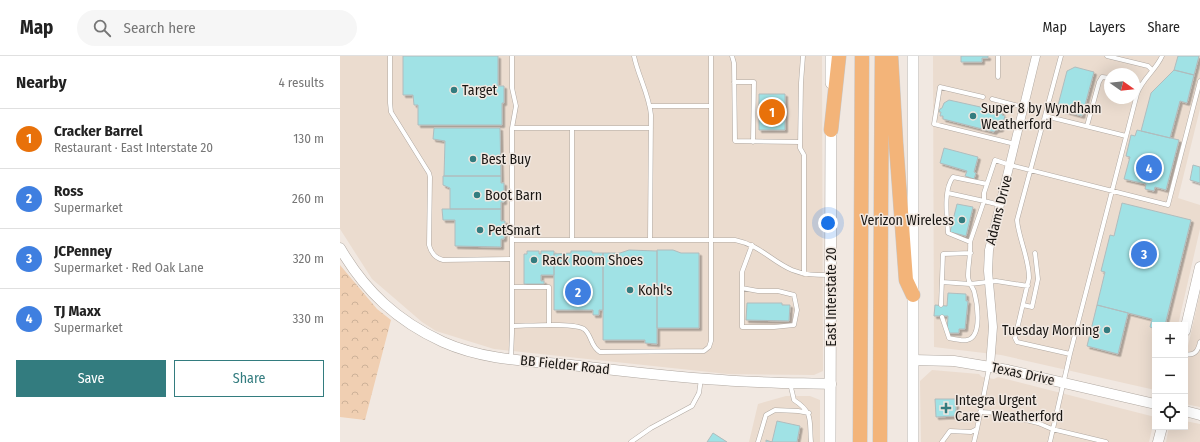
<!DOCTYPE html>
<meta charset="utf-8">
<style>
:root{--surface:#fff;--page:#f6f6f6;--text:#222;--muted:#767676;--line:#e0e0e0;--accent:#337c7f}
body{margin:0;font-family:"Fira Sans Condensed",sans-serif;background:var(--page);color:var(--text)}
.controls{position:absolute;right:12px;bottom:12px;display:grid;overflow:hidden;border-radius:0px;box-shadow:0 4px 16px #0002}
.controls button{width:36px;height:36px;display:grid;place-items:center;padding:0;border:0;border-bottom:1px solid var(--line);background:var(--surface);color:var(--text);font:20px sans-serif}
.compass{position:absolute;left:764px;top:12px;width:36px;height:36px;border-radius:50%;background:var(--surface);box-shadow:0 4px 16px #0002;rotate:104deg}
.you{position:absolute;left:488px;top:167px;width:14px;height:14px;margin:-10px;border:3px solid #fff;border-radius:50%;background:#1a73e8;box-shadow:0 0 0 6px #1a73e833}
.badge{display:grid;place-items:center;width:26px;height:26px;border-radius:50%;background:var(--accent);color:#fff;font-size:13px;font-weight:700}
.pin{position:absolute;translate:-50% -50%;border:2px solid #fff;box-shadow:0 1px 4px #0006}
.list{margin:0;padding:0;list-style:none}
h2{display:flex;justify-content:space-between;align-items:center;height:52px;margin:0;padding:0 16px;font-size:17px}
h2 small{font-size:13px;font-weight:400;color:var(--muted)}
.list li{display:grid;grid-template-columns:26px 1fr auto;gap:12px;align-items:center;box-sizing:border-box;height:60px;padding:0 16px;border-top:1px solid var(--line)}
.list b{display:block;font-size:15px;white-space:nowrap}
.list p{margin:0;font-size:13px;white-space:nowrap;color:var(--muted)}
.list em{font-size:13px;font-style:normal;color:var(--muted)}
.actions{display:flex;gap:8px;padding:12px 16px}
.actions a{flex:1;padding:9px 0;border:1px solid var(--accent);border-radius:0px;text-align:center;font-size:14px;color:var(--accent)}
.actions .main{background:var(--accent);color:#fff}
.icon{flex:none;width:22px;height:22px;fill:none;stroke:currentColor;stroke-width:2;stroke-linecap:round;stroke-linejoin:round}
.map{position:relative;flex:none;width:860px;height:386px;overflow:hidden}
header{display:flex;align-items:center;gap:24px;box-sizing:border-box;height:56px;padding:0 20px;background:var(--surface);border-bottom:1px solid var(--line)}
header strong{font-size:19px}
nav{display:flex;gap:22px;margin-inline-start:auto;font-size:14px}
.search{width:280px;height:36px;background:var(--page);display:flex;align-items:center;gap:10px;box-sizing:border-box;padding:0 14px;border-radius:22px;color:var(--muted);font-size:15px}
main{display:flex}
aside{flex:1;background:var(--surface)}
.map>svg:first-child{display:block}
</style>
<header>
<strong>Map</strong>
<div class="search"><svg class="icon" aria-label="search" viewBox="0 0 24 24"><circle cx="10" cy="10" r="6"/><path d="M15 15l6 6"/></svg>Search here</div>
<nav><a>Map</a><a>Layers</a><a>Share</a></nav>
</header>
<main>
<aside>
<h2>Nearby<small>4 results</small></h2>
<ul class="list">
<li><span class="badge" style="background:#e8710a">1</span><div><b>Cracker Barrel</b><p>Restaurant · East Interstate 20</p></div><em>130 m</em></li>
<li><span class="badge" style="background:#3f7fe0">2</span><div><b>Ross</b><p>Supermarket</p></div><em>260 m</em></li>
<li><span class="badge" style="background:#3f7fe0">3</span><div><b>JCPenney</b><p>Supermarket · Red Oak Lane</p></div><em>320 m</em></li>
<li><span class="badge" style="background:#3f7fe0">4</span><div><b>TJ Maxx</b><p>Supermarket</p></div><em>330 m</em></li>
</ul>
<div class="actions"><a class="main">Save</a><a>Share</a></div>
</aside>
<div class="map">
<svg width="860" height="386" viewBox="0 0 860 386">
<defs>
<pattern id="forest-crowns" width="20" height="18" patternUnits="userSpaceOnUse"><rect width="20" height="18" fill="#f0cfb2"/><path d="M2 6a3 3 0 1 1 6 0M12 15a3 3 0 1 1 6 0" fill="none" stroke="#cdb198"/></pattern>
<filter id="shadow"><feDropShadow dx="2.5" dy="2.5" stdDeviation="0" flood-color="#0004"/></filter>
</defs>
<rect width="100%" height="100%" fill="#f1e8e1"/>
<path fill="#ebdccf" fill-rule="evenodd" d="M0,0H482L483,315L474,319L388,318L154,293L96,275L82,266L32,223L0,173Z
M593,0H860V53L838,142L860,149V173L838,269H815V334L661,299L594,291ZM770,18H794V42H770Z
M860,237V351L845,348V303Z
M592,314L639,318L642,321L654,323L658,321L815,361L809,386H581L580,325Z
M446,340H470L480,344V386H409L418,348Z
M845,365L860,368V386H826L829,371H845Z"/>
<path fill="url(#forest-crowns)" d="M0,209L37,253L51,264L25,364L0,361Z"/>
<path fill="#a0e2e5" stroke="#b0bcbd" filter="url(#shadow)" d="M63,0H158V30H164V47H162V69H78V49H74L73,39H63Z
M621,0H648V2H642V6H621Z
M838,0H859L854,19L834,14Z
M735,11L754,16L742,60L717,53L727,15Z
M834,14L854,19L847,47L840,45L830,82L801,75L811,37Z
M419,38H445V74H419Z
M609,44L645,52L646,49L649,50V53L662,56V59L665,60L661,73L656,74L654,76L603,63V60H600L601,56H599L600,53L602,52L604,47Z
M94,72H160L161,120H104L105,85L93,83Z
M797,74L839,84L826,134L815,131L814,135L805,133L806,128L784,123L790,101L786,100L791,79L795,80Z
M604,92L638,101L634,116L636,117L634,123L625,120L627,115L600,107Z
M853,109L860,111V127L850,124Z
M103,120H161V127H164V146H161V153H110V132L103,129Z
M782,147L851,164L825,269H815V273L810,271L812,263L757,249L765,216L761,215L770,179L774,180Z
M617,148L633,151L626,180L610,176Z
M102,153H161V165H165L164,183H161V191L115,190V164H103Z
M289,194L317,195V288L305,287V284H263V197H280Z
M317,194H333L341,197H359V272H317Z
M187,195H199V198H201V195H214V219H201V225H204V228H184V198H187Z
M231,195H252V197H263V254H259V259H253V254H214V198L231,197Z
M608,237L626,238V245H628L625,273H619V277H607L608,260H594L595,249L607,250Z
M407,247H442V249H450L449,265L406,264Z
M757,249L788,257L778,298L747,290Z
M595,343H616V360L596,361Z
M437,365L460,370L457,386H426V384L432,386Z
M373,377L387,386H367Z"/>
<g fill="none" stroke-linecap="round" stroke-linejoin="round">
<g stroke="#b0a8a1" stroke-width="5">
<path id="service" d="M50,0V47L51,56L89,117L90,121L89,189C91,197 95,202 103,204L172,203
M294,0C298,20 309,38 311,59L310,183
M392,0L394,7L395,85L460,86
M463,0L461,27L460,92L464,99V218
M658,0V21
M721,0L677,164C679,184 689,202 689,222L675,282L677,286L730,298
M767,0L808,10L812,14
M394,26H414L413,86
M794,27L801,29
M643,41L600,31L594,68L675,88
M652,43L683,51
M310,50H371
M705,60L786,80
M747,70L759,26L762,21L770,22
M172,72H232
M608,137L644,145L630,186
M660,149L644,145V137L655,104L670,109L828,149L860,25
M172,184H395C420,189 431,205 452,214C464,219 477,219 489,219
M232,184V72H311
M602,226L630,228L656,225L688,230
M172,231H209V269
M402,232L418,235H438L454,239L457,254L454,269L434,271H402V216L412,189
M601,249L603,198L631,197
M683,249L692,251L698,223L695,197
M602,261L609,282C614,283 622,285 627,284C643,281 637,246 634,235C632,230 628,226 628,220C628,209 631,198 630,186L608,177C607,161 603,134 613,121L647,128
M172,270C186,270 234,266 244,273C252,279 250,290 260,296L364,295L369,291L371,285V0
M845,298C855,300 858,295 860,286
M171,302L172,277V72L176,50L172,32V0
M450,327L454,344C474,357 469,364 471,386
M640,356L657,357L698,367L712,373L766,386
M291,386L311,372L352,350L359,337L361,323
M418,386L426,359L435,354L458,355L469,357
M602,386L610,375L631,376L637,373L649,312
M634,386L637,373
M710,386L730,298L797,38C802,23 816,14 822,0"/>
</g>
<g stroke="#b0a8a1" stroke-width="9">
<path id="minor" d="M650,310L653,271L648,215L649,194L696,0"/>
</g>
<g stroke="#b0a8a1" stroke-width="11">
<path id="tertiary" d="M0,192C25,235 57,265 103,286C143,304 188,305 231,309C281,315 331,321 382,324C418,327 455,327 491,328
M845,275L860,211
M573,304L614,305L668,314L815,348
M845,355L860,359
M818,386L822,371"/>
</g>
<g stroke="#b0a8a1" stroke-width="12">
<path id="secondary" d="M491,0V27
M490,386L491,67
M573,386V0"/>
</g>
<g stroke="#c8c7c7" stroke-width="15">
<path id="motorway" d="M551,0L556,87L566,224L573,239
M491,74L499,0
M520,386L522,0
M540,386L541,148L542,0"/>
</g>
<use href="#service" stroke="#fff" stroke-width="4"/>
<use href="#minor" stroke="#fff" stroke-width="8"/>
<use href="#tertiary" stroke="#fff" stroke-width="10"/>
<use href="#secondary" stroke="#fff" stroke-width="11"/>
<use href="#motorway" stroke="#f3b479" stroke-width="14"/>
</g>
<g fill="#337c7f" stroke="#f1e8e1" stroke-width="1.5">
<circle cx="114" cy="34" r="4"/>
<circle cx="633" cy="60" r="4"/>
<circle cx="133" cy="103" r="4"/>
<circle cx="137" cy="139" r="4"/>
<circle cx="622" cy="164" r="4"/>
<circle cx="140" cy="174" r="4"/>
<circle cx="194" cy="204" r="4"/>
<circle cx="290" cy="234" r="4"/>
<circle cx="767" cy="274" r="4"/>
<path d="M604 346h4v4h4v4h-4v4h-4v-4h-4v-4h4z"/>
</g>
<g text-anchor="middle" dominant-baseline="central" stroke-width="3" stroke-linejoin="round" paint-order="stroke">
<g font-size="14" fill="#1a1714" stroke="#f1e8e1" text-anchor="start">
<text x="122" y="34">Target</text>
<text x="641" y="52">Super 8 by Wyndham<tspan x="641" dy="16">Weatherford</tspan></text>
<text x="141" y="103">Best Buy</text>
<text x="145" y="139">Boot Barn</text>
<text x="614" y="164" text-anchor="end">Verizon Wireless</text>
<text x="148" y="174">PetSmart</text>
<text x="202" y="204">Rack Room Shoes</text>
<text x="298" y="234">Kohl's</text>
<text x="759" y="274" text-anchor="end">Tuesday Morning</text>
<text x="615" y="344">Integra Urgent<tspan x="615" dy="16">Care - Weatherford</tspan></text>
</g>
<g font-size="14" fill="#1a1714" stroke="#f1e8e1">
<text transform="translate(659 154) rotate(-76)">Adams Drive</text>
<text transform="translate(491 241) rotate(-90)">East Interstate 20</text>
<text transform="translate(225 309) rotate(6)">BB Fielder Road</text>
<text transform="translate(683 318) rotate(12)">Texas Drive</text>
</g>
</g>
</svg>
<div class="controls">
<button>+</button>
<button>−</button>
<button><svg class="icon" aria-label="locate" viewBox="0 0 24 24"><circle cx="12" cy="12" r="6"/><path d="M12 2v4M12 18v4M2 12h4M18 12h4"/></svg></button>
</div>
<svg class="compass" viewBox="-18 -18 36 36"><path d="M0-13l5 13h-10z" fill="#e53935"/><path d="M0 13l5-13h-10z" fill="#767676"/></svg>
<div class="you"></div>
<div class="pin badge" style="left:432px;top:56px;background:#e8710a">1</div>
<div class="pin badge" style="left:238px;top:236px;background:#3f7fe0">2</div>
<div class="pin badge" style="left:804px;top:198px;background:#3f7fe0">3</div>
<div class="pin badge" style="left:809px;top:112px;background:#3f7fe0">4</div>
</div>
</main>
